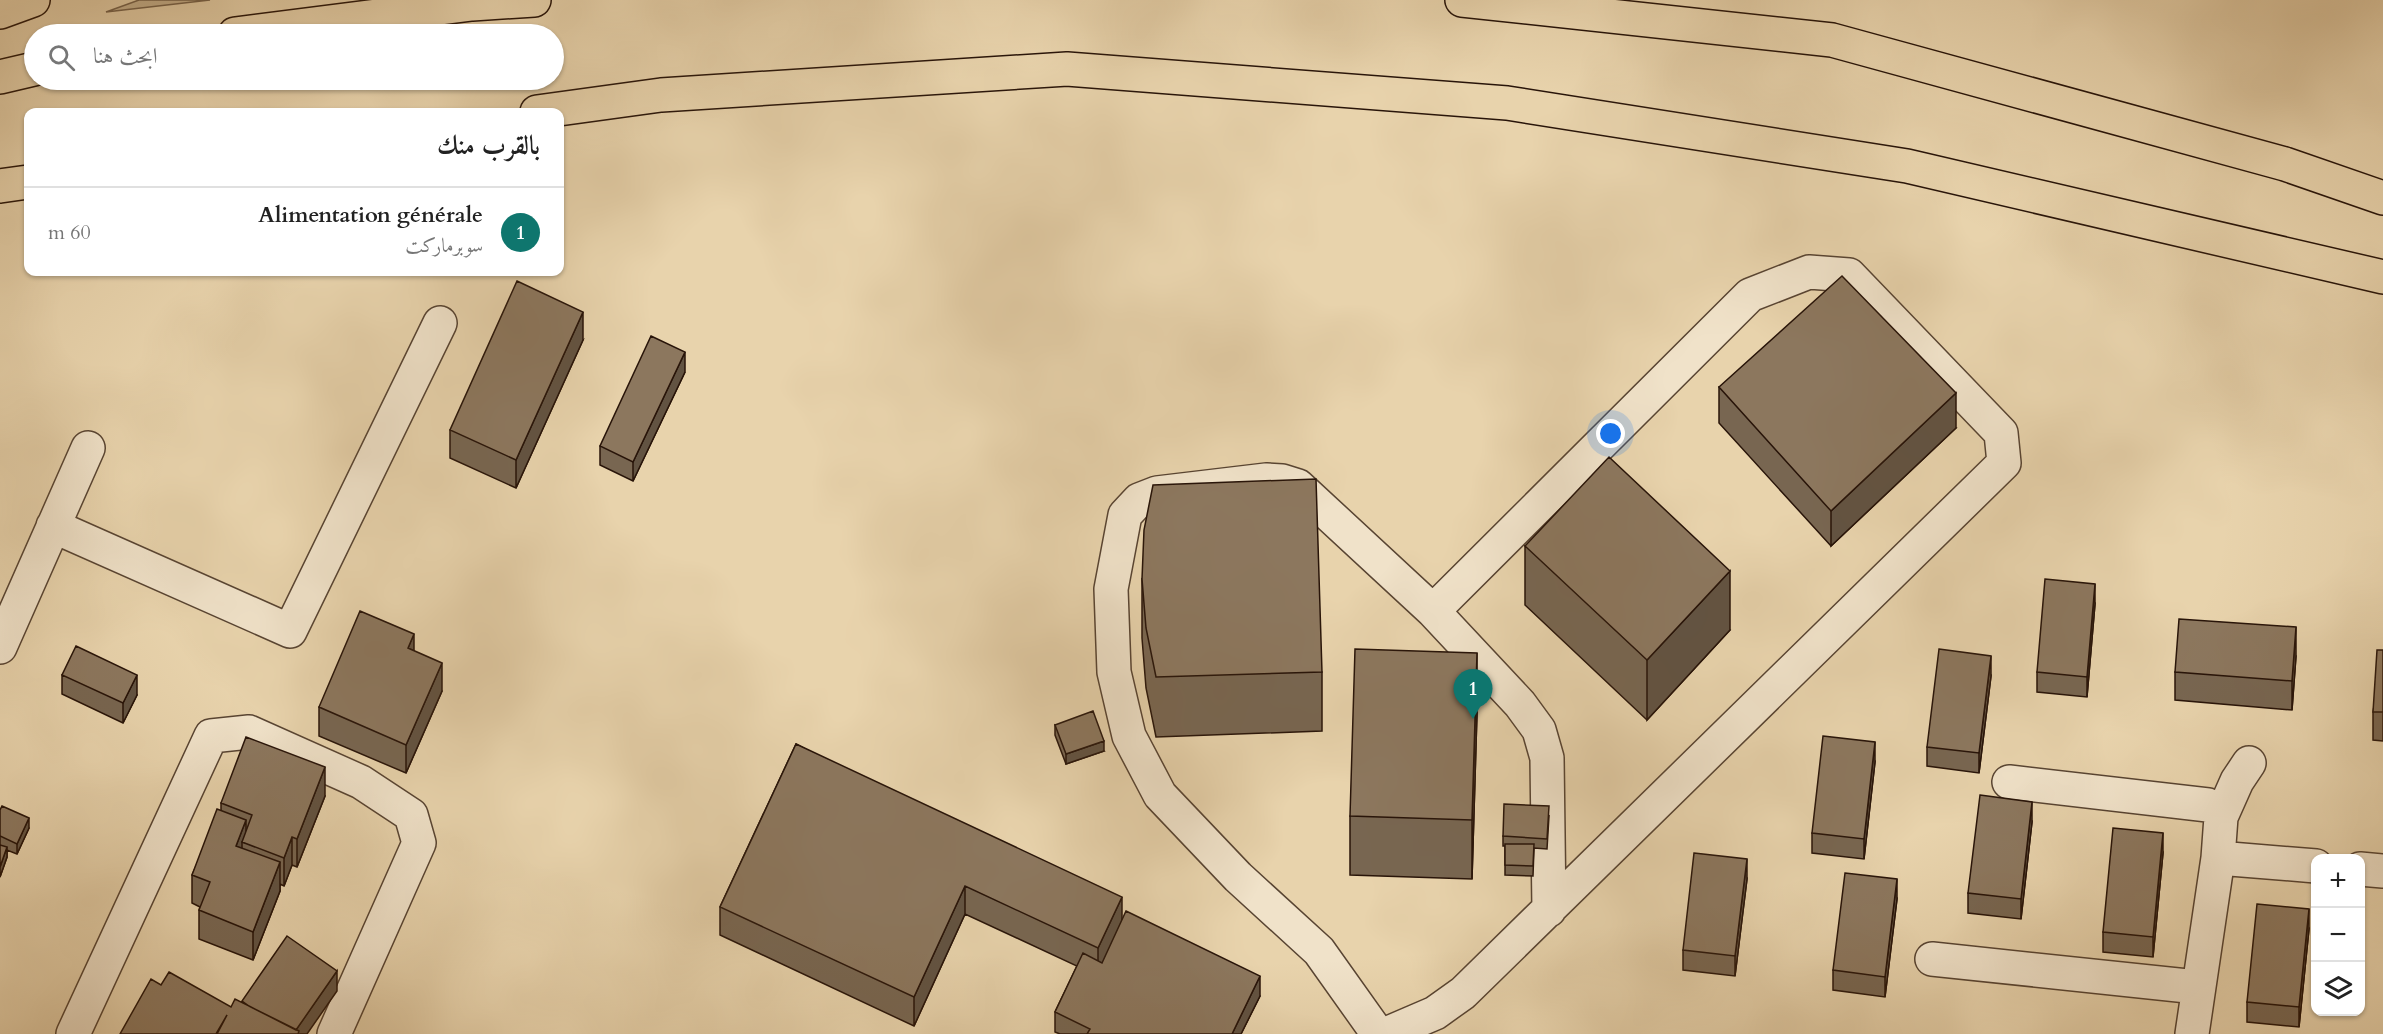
<!DOCTYPE html>
<html lang="ar">
<meta charset="utf-8">
<style>
:root{--surface:#fff;--page:#f2f2f2;--text:#222;--muted:#767676;--line:#e0e0e0;--accent:#0f766e}
body{margin:0;font-family:Cardo,Amiri,serif;background:var(--page);color:var(--text);direction:rtl}
.controls{position:absolute;right:18px;bottom:18px;display:grid;overflow:hidden;border-radius:12px;box-shadow:0 2px 4px #0004}
.controls button{width:54px;height:54px;display:grid;place-items:center;padding:0;border:0;border-bottom:2px solid var(--line);background:var(--surface);color:var(--text);font:30px sans-serif}
.you{position:absolute;left:1611px;top:434px;width:21px;height:21px;margin:-15px;border:4px solid #fff;border-radius:50%;background:#1a73e8;box-shadow:0 0 0 9px #1a73e833}
.badge{display:grid;place-items:center;width:39px;height:39px;border-radius:50%;background:var(--accent);color:#fff;font-size:20px;font-weight:700}
.pin{position:absolute;translate:-50% -50px;filter:drop-shadow(0 2px 3px #0008)}
.pin::after{content:'';position:absolute;top:32px;width:21px;height:18px;background:inherit;clip-path:polygon(0 0,100% 0,50% 100%)}
.list{margin:0;padding:0;list-style:none}
h2{display:flex;justify-content:space-between;align-items:center;height:78px;margin:0;padding:0 24px;font-size:26px}
h2 small{font-size:20px;font-weight:400;color:var(--muted)}
.list li{display:grid;grid-template-columns:39px 1fr auto;gap:18px;align-items:center;box-sizing:border-box;height:90px;padding:0 24px;border-top:2px solid var(--line)}
.list b{display:block;font-size:22px;white-space:nowrap}
.list p{margin:0;font-size:20px;white-space:nowrap;color:var(--muted)}
.list em{font-size:20px;font-style:normal;color:var(--muted)}
.icon{flex:none;width:33px;height:33px;fill:none;stroke:currentColor;stroke-width:2;stroke-linecap:round;stroke-linejoin:round}
.map{position:relative;flex:none;width:2383px;height:1034px;overflow:hidden;direction:ltr}
.search{position:absolute;background:var(--surface);box-shadow:0 2px 4px #0004;left:24px;top:24px;width:540px;height:66px;display:flex;align-items:center;gap:15px;box-sizing:border-box;padding:0 21px;border-radius:33px;color:var(--muted);font-size:22px}
.panel{position:absolute;background:var(--surface);box-shadow:0 2px 4px #0004;left:24px;top:108px;width:540px;height:168px;border-radius:12px;direction:rtl}
.map>svg:first-child{display:block}
</style>
<div class="map">
<svg width="2383" height="1034" viewBox="0 0 2383 1034">
<rect width="100%" height="100%" fill="#e8d3ac"/>
<filter id="stains"><feTurbulence type="fractalNoise" baseFrequency=".00333" numOctaves="4"/><feColorMatrix values="0 0 0 0 .2 0 0 0 0 .09 0 0 0 0 .02 0 0 0 .5 -.17"/></filter>
<radialGradient id="worn" r=".72"><stop offset=".6" stop-color="#630" stop-opacity="0"/><stop offset="1" stop-color="#630" stop-opacity=".3"/></radialGradient>
<path fill="#c7b390" stroke="#78644c" stroke-width="1.5" d="M139,0H210L106,12Z"/>
<g fill="none" stroke-linecap="round" stroke-linejoin="round">
<g stroke="#584432" stroke-width="36">
<path id="minor" d="M53,526L290,631L440,323
M1433,611L1520,704L1539,730L1547,758L1549,910
M0,647L88,448
M2009,782L2208,805L2217,809L2221,817L2218,858L2192,1034
M2221,817L2237,781L2249,763
M2218,858L2316,866
M2360,869L2383,871
M1932,959L2197,987
M73,1034L211,736L249,732L361,782L411,815L419,843L334,1034
M1378,1034L1319,951L1238,877L1160,795L1129,736L1114,672L1111,589L1125,515L1139,500L1157,493L1266,480L1282,481L1298,486L1433,611L1750,295L1809,272L1849,275L2001,433L2004,463L1463,993L1435,1013L1386,1034"/>
</g>
<g stroke="#281409" stroke-width="36">
<path id="highway" d="M1462,0L1832,40L2285,164L2383,198
M0,12L33,0
M235,34L472,4L534,0
M0,77L34,69
M537,112L661,95L1067,69L1507,103L1907,166L2383,277
M0,186L28,182"/>
</g>
<use href="#minor" stroke="#f0e2c9" stroke-width="33"/>
<use href="#highway" stroke="#e8d3ac" stroke-width="33"/>
</g>
<path fill="#786651" stroke="#281409" stroke-width="1.5" d="M583,340L516,488L450,458V430Z
M685,372L633,481L600,465V446Z
M1719,387L1956,428L1831,546L1719,423Z
M1525,546L1730,630L1647,720L1525,605Z
M1142,579L1322,672V731L1156,737L1146,688L1142,638Z
M2095,604L2087,697L2037,692V672Z
M2383,650V741L2373,740V712Z
M414,651L442,691L406,773L319,736V707Z
M2296,656L2292,710L2175,700V672Z
M62,675L137,695L123,723L62,694Z
M1991,676L1979,773L1927,766V747Z
M1477,713L1472,879L1350,875V816Z
M1055,725L1104,751L1066,764L1055,735Z
M796,744L1260,996L1241,1034H1060L1055,1032V1012L1077,966L965,914L914,1026L720,935V907Z
M1875,762L1864,859L1812,853V833Z
M325,796L297,867L292,865L284,886L280,884V891L253,960L199,939V910L200,907L192,903V875L221,810V803Z
M0,810L29,828L17,854L7,850V857L0,877Z
M1549,816L1547,849L1534,848L1533,876L1505,875V846H1503V836Z
M2032,822L2021,919L1968,913V893Z
M2163,853L2153,957L2103,952V932Z
M1747,879L1735,976L1683,970V950Z
M1897,899L1885,997L1833,990V970Z
M2309,929L2299,1027L2247,1022V1002Z"/>
<path fill="#625342" stroke="#281409" stroke-width="1.5" d="M583,312V340L516,488V460Z
M685,352V372L633,481V462Z
M1956,393V428L1831,546V511Z
M1730,571V630L1647,720V660Z
M2095,584V604L2087,697V677Z
M2296,627V656L2292,710V681Z
M414,634V663L408,648Z
M1477,653V713L1472,879V820Z
M1991,656V676L1979,773V753Z
M442,663V691L406,773V745Z
M137,675V695L123,723V703Z
M1104,741V751L1066,764V754Z
M1875,742V762L1864,859V839Z
M325,767V796L297,867V839Z
M2032,802V822L2021,919V899Z
M29,818V828L17,854V844Z
M246,820V843L242,842V858L236,846Z
M2163,833V853L2153,957V937Z
M292,837V865L284,886V858Z
M7,847V857L0,877V867Z
M1747,859V879L1735,976V956Z
M280,862V891L253,960V932Z
M1897,879V899L1885,997V977Z
M965,886V914L914,1026V997Z
M1122,897V925L1098,976V948Z
M2309,909V929L2299,1027V1007Z
M337,971V991L307,1034H293Z
M1260,976V996L1241,1034H1232Z"/>
<path fill="#8c775e" stroke="#281409" stroke-width="1.5" d="M1842,276L1956,393L1831,511L1719,387Z
M517,281L583,312L516,460L450,430Z
M651,336L685,352L633,462L600,446Z
M1609,457L1730,571L1647,660L1525,546Z
M1316,479L1322,672L1156,677L1146,628L1142,579L1144,530L1153,485Z
M2045,579L2095,584L2087,677L2037,672Z
M360,611L414,634L408,648L442,663L406,745L319,707Z
M2179,619L2296,627L2292,681L2175,672Z
M76,646L137,675L123,703L62,675Z
M1355,649L1477,653L1472,820L1350,816Z
M1939,649L1991,656L1979,753L1927,747Z
M2377,650H2383V712H2373Z
M1093,711L1104,741L1066,754L1055,725Z
M1823,736L1875,742L1864,839L1812,833Z
M246,737L325,767L297,839L292,837L284,858L242,842L252,815L221,803Z
M796,744L1122,897L1098,948L965,886L914,997L720,907Z
M1980,795L2032,802L2021,899L1968,893Z
M1504,804L1549,806L1547,839L1503,836Z
M2,806L29,818L17,844L0,836V810Z
M217,809L246,820L236,846L280,862L253,932L199,910L210,882L192,875Z
M2113,828L2163,833L2153,937L2103,932Z
M1505,844H1534L1533,866L1505,865Z
M0,845L7,847L0,867Z
M1694,853L1747,859L1735,956L1683,950Z
M1845,873L1897,879L1885,977L1833,970Z
M2257,904L2309,909L2299,1007L2247,1002Z
M1126,911L1260,976L1232,1034H1087L1090,1029L1055,1012L1083,953L1102,963Z
M287,936L337,971L296,1030L249,1006L242,1001Z
M169,972L231,1007L235,999L299,1031L298,1034H217L227,1015L216,1034H120L151,979L161,985Z"/>
<rect width="100%" height="100%" filter="url(#stains)"/>
<rect width="100%" height="100%" fill="url(#worn)"/>
</svg>
<div class="controls">
<button>+</button>
<button>−</button>
<button><svg class="icon" aria-label="layers" viewBox="0 0 24 24"><path d="M12 4l9 5-9 5-9-5zM3 14l9 5 9-5"/></svg></button>
</div>
<div class="you"></div>
<div class="pin badge" style="left:1473px;top:719px">1</div>
<div class="search"><svg class="icon" aria-label="search" viewBox="0 0 24 24"><circle cx="10" cy="10" r="6"/><path d="M15 15l6 6"/></svg>ابحث هنا</div>
<section class="panel">
<h2>بالقرب منك<small></small></h2>
<ul class="list">
<li><span class="badge">1</span><div><b>Alimentation générale</b><p>سوبرماركت</p></div><em>60 m</em></li>
</ul>
</section>
</div>
